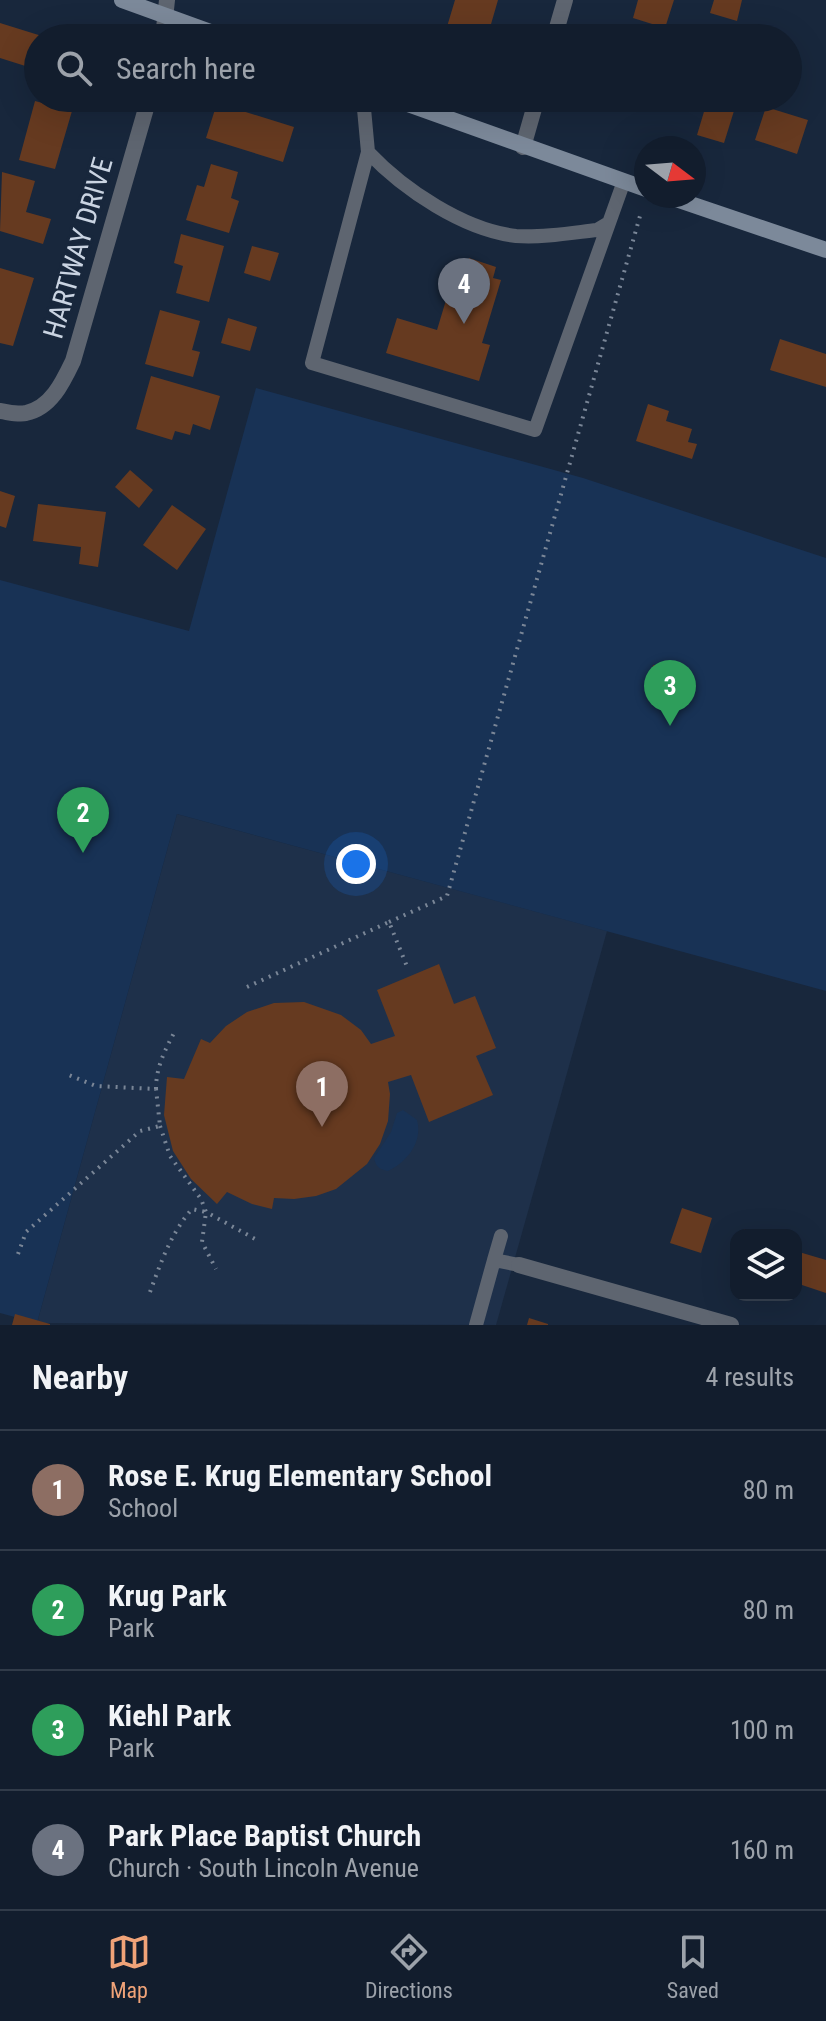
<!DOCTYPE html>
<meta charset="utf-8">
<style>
:root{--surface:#121d2d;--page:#1b2635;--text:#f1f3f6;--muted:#9ca2aa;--line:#313b49;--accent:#f0a378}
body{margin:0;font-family:"Roboto Condensed",sans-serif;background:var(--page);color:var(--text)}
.controls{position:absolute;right:24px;bottom:24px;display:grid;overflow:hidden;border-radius:16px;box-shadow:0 8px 32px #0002}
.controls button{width:72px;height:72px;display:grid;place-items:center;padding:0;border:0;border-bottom:2px solid var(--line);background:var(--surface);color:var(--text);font:40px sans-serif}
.compass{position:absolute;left:634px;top:136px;width:72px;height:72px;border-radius:50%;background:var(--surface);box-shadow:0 8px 32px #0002;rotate:106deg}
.you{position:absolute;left:356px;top:864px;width:28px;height:28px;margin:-20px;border:6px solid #fff;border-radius:50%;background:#1a73e8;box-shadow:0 0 0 12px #1a73e833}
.badge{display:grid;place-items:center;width:52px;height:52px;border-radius:50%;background:var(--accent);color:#fff;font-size:26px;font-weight:700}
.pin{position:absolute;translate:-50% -66px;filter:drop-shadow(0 2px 4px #0008)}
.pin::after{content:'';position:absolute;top:42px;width:28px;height:24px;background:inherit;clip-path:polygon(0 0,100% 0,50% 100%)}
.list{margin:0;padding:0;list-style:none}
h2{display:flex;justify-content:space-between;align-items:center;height:104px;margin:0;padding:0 32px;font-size:34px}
h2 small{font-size:26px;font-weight:400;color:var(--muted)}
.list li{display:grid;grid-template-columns:52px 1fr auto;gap:24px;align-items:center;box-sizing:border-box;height:120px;padding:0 32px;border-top:2px solid var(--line)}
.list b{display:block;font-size:30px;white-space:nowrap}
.list p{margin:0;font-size:26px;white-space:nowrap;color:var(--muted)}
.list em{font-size:26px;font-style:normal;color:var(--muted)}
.icon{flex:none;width:44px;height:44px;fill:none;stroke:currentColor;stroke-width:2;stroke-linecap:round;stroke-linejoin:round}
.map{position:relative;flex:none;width:826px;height:1325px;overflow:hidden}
.search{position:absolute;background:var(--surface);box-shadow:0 8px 32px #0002;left:24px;right:24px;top:24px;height:88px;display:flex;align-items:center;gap:20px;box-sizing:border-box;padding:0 28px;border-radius:44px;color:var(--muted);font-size:30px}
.sheet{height:584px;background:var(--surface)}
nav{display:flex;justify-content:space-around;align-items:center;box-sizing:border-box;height:112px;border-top:2px solid var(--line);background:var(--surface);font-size:22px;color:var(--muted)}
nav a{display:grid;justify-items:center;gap:4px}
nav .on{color:var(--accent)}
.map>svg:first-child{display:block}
</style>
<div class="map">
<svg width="826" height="1325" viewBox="0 0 826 1325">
<rect width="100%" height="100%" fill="#18273c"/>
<path fill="#1e304a" d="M177,814L607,931L496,1325L37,1323Z"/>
<path fill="#183255" d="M256,388L583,478L826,558V991L177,814L37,1323L0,1313V580L189,631Z
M403,1110L417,1120C423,1142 407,1162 388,1171C379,1169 376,1167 374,1158L391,1132L397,1113Z"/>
<path fill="#663a20" d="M455,0H498L487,38H475L446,30Z
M638,0H674L665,28L633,18Z
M714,0H742L737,21L710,13Z
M0,23L45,37L38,38V70L0,58Z
M632,98H652L649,104Z
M686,98H738L724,143L697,135L706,105Z
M35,101L72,111L55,169L19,160Z
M217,103L294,127L283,162L206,138Z
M766,107L808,120L797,154L755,140Z
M211,164L238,172L231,198L239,201L229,233L186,220L197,185L204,187Z
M2,172L35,181L26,212L51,219L43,244L0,231Z
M181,234L224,246L209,302L176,293L183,266L174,263Z
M252,246L279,253L270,281L244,273Z
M469,258L496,267L493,278L501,280L482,343L490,345L479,381L386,353L397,318L437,330L456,267L466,270Z
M0,268L34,278L13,346L0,343Z
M160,310L200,321L192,350L200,352L193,377L145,364Z
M228,318L257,327L250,351L221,343Z
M780,339L826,354V387L770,370Z
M151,376L220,396L210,430L193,424L190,435L175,431L172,440L136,429Z
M648,404L669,411L666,421L692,429L688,442L697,444L692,459L636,441Z
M130,470L153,490L139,508L115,487Z
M0,491L15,496L6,528L0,526Z
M38,504L106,512L98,567L79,564L81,547L33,541Z
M172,505L206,529L177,570L143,545Z
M653,665L671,667L667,703L649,701Z
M439,964L454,1004L475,996L496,1048L476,1056L493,1095L429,1122L411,1075L388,1082L390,1094L388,1121L380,1144L367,1164L336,1189L316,1196L294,1199L274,1198L272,1209L252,1204L227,1192L217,1204L191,1179L173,1151L164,1115L167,1077L184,1079L201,1039L210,1043L226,1026L247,1012L274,1003L304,1002L341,1015L361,1030L371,1044L395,1036L377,990Z
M682,1208L712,1218L701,1253L670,1243Z
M744,1229L763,1234V1235H743Z
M799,1252L826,1260V1293L796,1283Z
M15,1314L50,1324V1325H12Z
M529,1318L548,1324V1325H527Z"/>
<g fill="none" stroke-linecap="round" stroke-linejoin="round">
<path stroke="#7a8697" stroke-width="4" stroke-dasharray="2 6" stroke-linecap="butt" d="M389,922L447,896L640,216
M247,987L389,922L408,969
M156,1089C156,1067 165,1050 175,1031
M160,1126L170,1156L201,1199L206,1212L257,1240
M18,1254L26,1232L140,1131L160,1126L156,1089L96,1086L69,1075
M150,1292C161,1262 171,1233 192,1209L206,1212L202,1242L216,1269"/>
<path stroke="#5e6570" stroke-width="14" d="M363,98L368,152L312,363L535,430L624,181
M368,152C404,190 464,230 516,236C542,238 571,233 597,230L607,224
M494,1260L501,1236
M476,1325L494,1260L519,1265"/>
<path stroke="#5e6570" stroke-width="16" d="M163,38L167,0
M554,38L565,0
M523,147L537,98
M0,411C8,412 19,415 26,413C51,408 63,382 73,361L149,98
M519,1265L731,1325"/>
<path stroke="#7c899a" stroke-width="16" d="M122,0L227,38
M391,98L646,189
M667,196L826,250"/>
</g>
<g text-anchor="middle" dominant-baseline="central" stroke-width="6" stroke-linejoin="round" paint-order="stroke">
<g font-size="28" fill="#cad4e2" stroke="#18273c">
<text transform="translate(78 248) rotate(-74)">HARTWAY DRIVE</text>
</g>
</g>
</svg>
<div class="controls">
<button><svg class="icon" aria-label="layers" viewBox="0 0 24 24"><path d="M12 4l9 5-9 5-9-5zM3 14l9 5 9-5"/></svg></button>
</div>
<svg class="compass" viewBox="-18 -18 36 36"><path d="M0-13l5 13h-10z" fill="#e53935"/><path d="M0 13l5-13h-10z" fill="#9ca2aa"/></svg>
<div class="you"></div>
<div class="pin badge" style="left:322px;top:1127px;background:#8d6e63">1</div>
<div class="pin badge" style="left:83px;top:853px;background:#2e9e5b">2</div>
<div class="pin badge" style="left:670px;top:726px;background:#2e9e5b">3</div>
<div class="pin badge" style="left:464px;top:324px;background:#6b7280">4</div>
<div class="search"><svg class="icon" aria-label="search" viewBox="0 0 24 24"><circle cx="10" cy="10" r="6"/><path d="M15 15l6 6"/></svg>Search here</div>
</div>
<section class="sheet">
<h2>Nearby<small>4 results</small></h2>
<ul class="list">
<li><span class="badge" style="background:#8d6e63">1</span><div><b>Rose E. Krug Elementary School</b><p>School</p></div><em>80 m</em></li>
<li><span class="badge" style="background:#2e9e5b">2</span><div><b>Krug Park</b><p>Park</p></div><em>80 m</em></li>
<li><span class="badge" style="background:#2e9e5b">3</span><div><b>Kiehl Park</b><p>Park</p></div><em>100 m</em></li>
<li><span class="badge" style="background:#6b7280">4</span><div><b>Park Place Baptist Church</b><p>Church · South Lincoln Avenue</p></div><em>160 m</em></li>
</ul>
</section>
<nav>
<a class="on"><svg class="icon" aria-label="map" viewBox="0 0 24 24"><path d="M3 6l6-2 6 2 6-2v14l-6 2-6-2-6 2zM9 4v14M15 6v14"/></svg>Map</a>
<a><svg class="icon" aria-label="directions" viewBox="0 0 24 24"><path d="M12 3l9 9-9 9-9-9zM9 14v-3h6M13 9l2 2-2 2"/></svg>Directions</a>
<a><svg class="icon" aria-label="saved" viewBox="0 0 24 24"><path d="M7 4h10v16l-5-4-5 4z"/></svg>Saved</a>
</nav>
